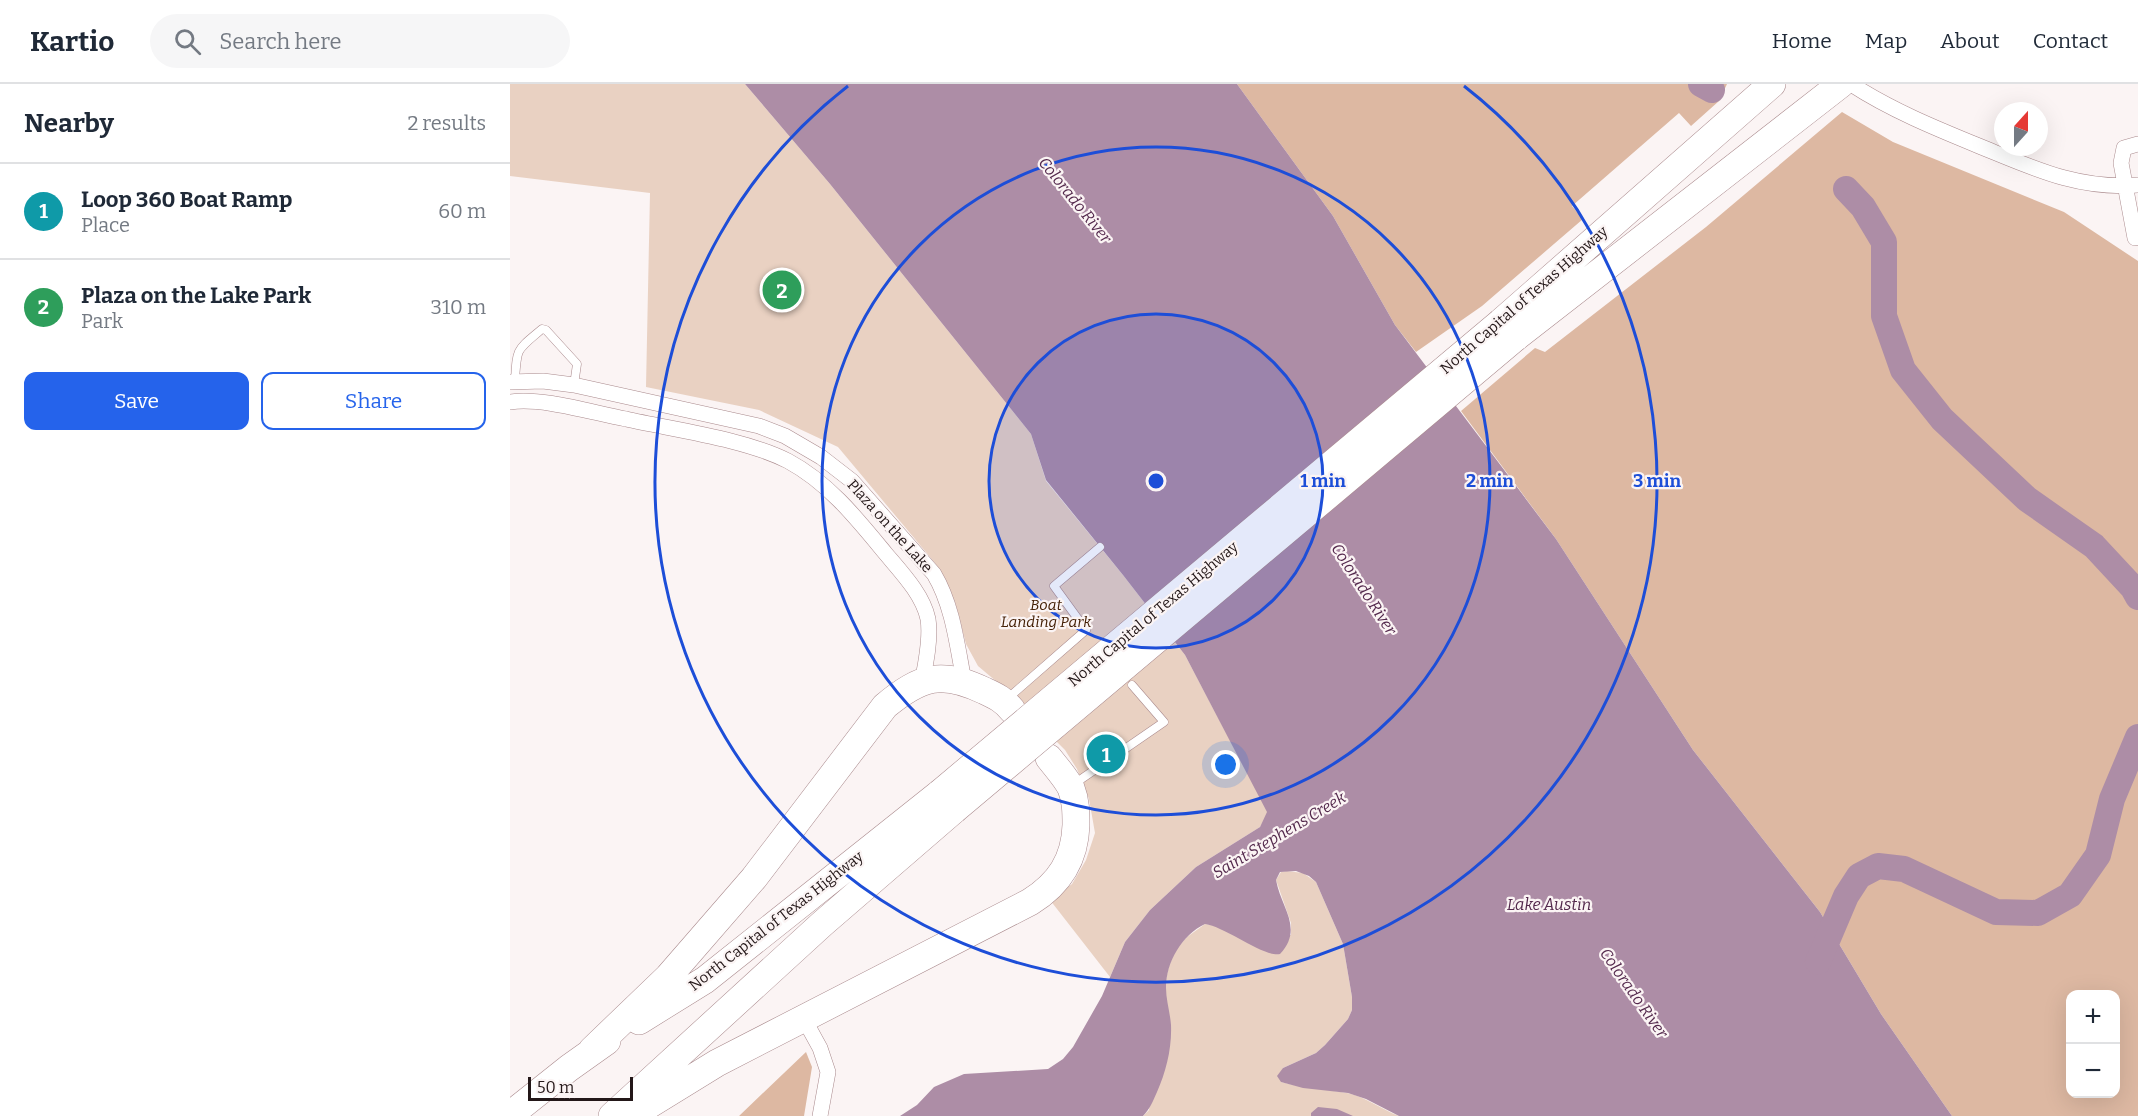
<!DOCTYPE html>
<meta charset="utf-8">
<style>
:root{--surface:#fff;--page:#f6f6f7;--text:#1f2937;--muted:#747a83;--line:#e0e1e3;--accent:#2563eb}
body{margin:0;font-family:Bitter,serif;background:var(--page);color:var(--text)}
.controls{position:absolute;right:18px;bottom:18px;display:grid;overflow:hidden;border-radius:12px;box-shadow:0 6px 24px #0002}
.controls button{width:54px;height:54px;display:grid;place-items:center;padding:0;border:0;border-bottom:2px solid var(--line);background:var(--surface);color:var(--text);font:30px sans-serif}
.compass{position:absolute;left:1484px;top:18px;width:54px;height:54px;border-radius:50%;background:var(--surface);box-shadow:0 6px 24px #0002;rotate:21deg}
.scale{position:absolute;left:18px;bottom:15px;width:105px;box-sizing:border-box;padding-left:6px;border:3px solid #231718;border-top:0;font-size:16px;line-height:21px;white-space:nowrap;color:#231718;-webkit-text-stroke:4px #fbf4f4;paint-order:stroke}
.you{position:absolute;left:716px;top:681px;width:21px;height:21px;margin:-15px;border:4px solid #fff;border-radius:50%;background:#1a73e8;box-shadow:0 0 0 9px #1a73e833}
.badge{display:grid;place-items:center;width:39px;height:39px;border-radius:50%;background:var(--accent);color:#fff;font-size:20px;font-weight:700}
.pin{position:absolute;translate:-50% -50%;border:3px solid #fff;box-shadow:0 2px 6px #0006}
.list{margin:0;padding:0;list-style:none}
h2{display:flex;justify-content:space-between;align-items:center;height:78px;margin:0;padding:0 24px;font-size:26px}
h2 small{font-size:20px;font-weight:400;color:var(--muted)}
.list li{display:grid;grid-template-columns:39px 1fr auto;gap:18px;align-items:center;box-sizing:border-box;height:96px;padding:0 24px;border-top:2px solid var(--line)}
.list b{display:block;font-size:22px;white-space:nowrap}
.list p{margin:0;font-size:20px;white-space:nowrap;color:var(--muted)}
.list em{font-size:20px;font-style:normal;color:var(--muted)}
.actions{display:flex;gap:12px;padding:18px 24px}
.actions a{flex:1;padding:14px 0;border:2px solid var(--accent);border-radius:12px;text-align:center;font-size:21px;color:var(--accent)}
.actions .main{background:var(--accent);color:#fff}
.icon{flex:none;width:33px;height:33px;fill:none;stroke:currentColor;stroke-width:2;stroke-linecap:round;stroke-linejoin:round}
.map{position:relative;flex:none;width:1628px;height:1032px;overflow:hidden}
header{display:flex;align-items:center;gap:36px;box-sizing:border-box;height:84px;padding:0 30px;background:var(--surface);border-bottom:2px solid var(--line)}
header strong{font-size:28px}
nav{display:flex;gap:33px;margin-inline-start:auto;font-size:21px}
.search{width:420px;height:54px;background:var(--page);display:flex;align-items:center;gap:15px;box-sizing:border-box;padding:0 21px;border-radius:33px;color:var(--muted);font-size:22px}
main{display:flex}
aside{flex:1;background:var(--surface)}
.map>svg:first-child{display:block}
</style>
<header>
<strong>Kartio</strong>
<div class="search"><svg class="icon" aria-label="search" viewBox="0 0 24 24"><circle cx="10" cy="10" r="6"/><path d="M15 15l6 6"/></svg>Search here</div>
<nav><a>Home</a><a>Map</a><a>About</a><a>Contact</a></nav>
</header>
<main>
<aside>
<h2>Nearby<small>2 results</small></h2>
<ul class="list">
<li><span class="badge" style="background:#0f9aa8">1</span><div><b>Loop 360 Boat Ramp</b><p>Place</p></div><em>60 m</em></li>
<li><span class="badge" style="background:#2e9e5b">2</span><div><b>Plaza on the Lake Park</b><p>Park</p></div><em>310 m</em></li>
</ul>
<div class="actions"><a class="main">Save</a><a>Share</a></div>
</aside>
<div class="map">
<svg width="1628" height="1032" viewBox="0 0 1628 1032">
<rect width="100%" height="100%" fill="#fbf4f4"/>
<path fill="#e9d1c2" d="M0,0H235L320,100L521,350L536,397L613,491L675,571L758,728L750,743L686,783L640,826L615,858L600,893L540,816L562,800L576,776L585,749L579,715L567,685L555,666L487,598L468,582L456,560L445,518L425,479L328,363L249,326L136,303L140,109L0,92Z
M777,787L793,789L806,798L833,860L842,913V926L838,935L815,961L806,969L773,984L771,998C793,1004 815,1005 837,1009C856,1013 871,1025 889,1032H633L639,1026L654,903L659,882L666,865L677,853L695,840L781,851V839L766,796L771,788Z"/>
<path fill="#ddb8a2" fill-rule="evenodd" d="M727,0H1217L1209,17L1181,42L1169,29L1062,122L1073,135L972,222L906,268L885,241L823,132Z
M1332,28L1383,58L1554,128L1628,177V1032H1442L1371,930L1310,828L1183,666L1046,455L951,327L1025,264L1035,268L1196,143ZM1560,910H1606V1010H1560Z
M296,968L302,983L294,1032H229Z"/>
<path fill="#ad8da6" d="M235,0H727L823,132L885,241L1046,455L1183,666L1310,828L1371,930L1442,1032H889L856,1015L838,1009L793,1004L771,998L767,992L773,984L806,969L815,961L838,935L842,926V913L833,860L806,798L799,792L786,787L770,788L766,796C771,824 794,844 770,870C755,874 716,843 695,840C672,851 656,878 656,904C656,916 660,928 661,941C662,964 656,988 647,1008C643,1017 640,1025 633,1032H390L407,1021L424,1003L454,990L538,985L553,975L563,963L592,912L615,858L640,826L686,783L750,743L757,728L675,571L613,491L536,396L521,350L320,100Z
M808,1023L827,1025L843,1032H801V1029Z"/>
<g fill="none" stroke-linecap="round" stroke-linejoin="round">
<path stroke="#ad8da6" stroke-width="26" d="M1191,0L1202,6
M1336,105L1353,123L1374,158V232L1393,286L1432,335L1517,415L1584,462L1623,504L1628,513
M1308,878L1336,812L1349,792L1368,782L1394,785L1486,828L1528,829L1560,811L1588,771L1602,715L1628,653"/>
<g stroke="#aa8a8d" stroke-width="9">
<path id="lane" d="M5,297C7,263 6,267 32,245L36,246L67,280L64,301
M497,615L576,546L544,502L590,463
M564,700L654,638L622,601"/>
</g>
<g stroke="#aa8a8d" stroke-width="16">
<path id="street" d="M1341,0C1381,26 1425,44 1469,62C1523,84 1568,106 1628,101
M1625,154L1611,79L1614,64L1628,60
M0,298L33,297L64,301L249,342L275,352L311,373L342,397L424,490C443,522 447,561 454,597
M0,318C33,313 83,329 116,335C165,346 235,355 278,377C319,399 348,436 376,470C392,489 413,511 418,535C421,554 416,579 412,598
M294,935L310,964L318,988L310,1032"/>
</g>
<g stroke="#aa8a8d" stroke-width="28">
<path id="highway" d="M991,238L1262,0
M1005,254L1331,0
M129,937L195,896L430,709
M82,966L158,893L244,794L375,622C411,592 432,586 475,607C486,612 494,616 502,626
M0,1031L59,984L97,957
M102,1032L312,840L444,726
M121,1032L207,979L520,818C549,800 565,776 566,741C566,728 566,717 561,704C556,694 546,683 539,674"/>
</g>
<use href="#lane" stroke="#fff" stroke-width="8"/>
<use href="#street" stroke="#fff" stroke-width="15"/>
<use href="#highway" stroke="#fff" stroke-width="27"/>
<g stroke="#aa8a8d" stroke-width="28" stroke-linecap="butt">
<path id="highway-bridge" d="M430,709L991,238
M444,726L1005,254"/>
</g>
<use href="#highway-bridge" stroke="#fff" stroke-width="27"/>
</g>
<circle cx="646" cy="397" r="167" fill="#1d4ed8" fill-opacity=".12"/>
<g fill="none" stroke="#1d4ed8" stroke-width="3">
<circle cx="646" cy="397" r="167"/>
<circle cx="646" cy="397" r="334"/>
<path d="M954 2A501 501 0 1 1 338 2"/>
</g>
<g text-anchor="middle" dominant-baseline="central" stroke-width="4.5" stroke-linejoin="round" paint-order="stroke">
<g font-size="15" fill="#231718" stroke="#fbf4f4">
<text transform="translate(1014 216) rotate(-41)">North Capital of Texas Highway</text>
<text transform="translate(380 442) rotate(48)">Plaza on the Lake</text>
<text transform="translate(643 530) rotate(-40)">North Capital of Texas Highway</text>
<text transform="translate(266 837) rotate(-38)">North Capital of Texas Highway</text>
</g>
<g font-size="15" font-style="italic" fill="#442006" stroke="#fbf4f4">
<text x="536" y="521">Boat<tspan x="536" dy="17">Landing Park</tspan></text>
</g>
<g font-size="16" font-style="italic" fill="#53284c" stroke="#fbf4f4">
<text transform="translate(565 116) rotate(51)">Colorado River</text>
<text transform="translate(854 505) rotate(57)">Colorado River</text>
<text transform="translate(769 751) rotate(-31)">Saint Stephens Creek</text>
<text x="1039" y="820">Lake Austin</text>
<text transform="translate(1124 909) rotate(55)">Colorado River</text>
</g>
</g>
<circle cx="646" cy="397" r="9" fill="#1d4ed8" stroke="#fbf4f4" stroke-width="3"/>
<g font-size="18" text-anchor="middle" font-weight="bold" fill="#1d4ed8" stroke="#fbf4f4" stroke-width="4.5" stroke-linejoin="round" paint-order="stroke">
<text x="813" y="403">1 min</text>
<text x="980" y="403">2 min</text>
<text x="1147" y="403">3 min</text>
</g>
</svg>
<div class="controls">
<button>+</button>
<button>−</button>
</div>
<svg class="compass" viewBox="-18 -18 36 36"><path d="M0-13l5 13h-10z" fill="#e53935"/><path d="M0 13l5-13h-10z" fill="#747a83"/></svg>
<div class="scale">50 m</div>
<div class="you"></div>
<div class="pin badge" style="left:596px;top:670px;background:#0f9aa8">1</div>
<div class="pin badge" style="left:272px;top:206px;background:#2e9e5b">2</div>
</div>
</main>
